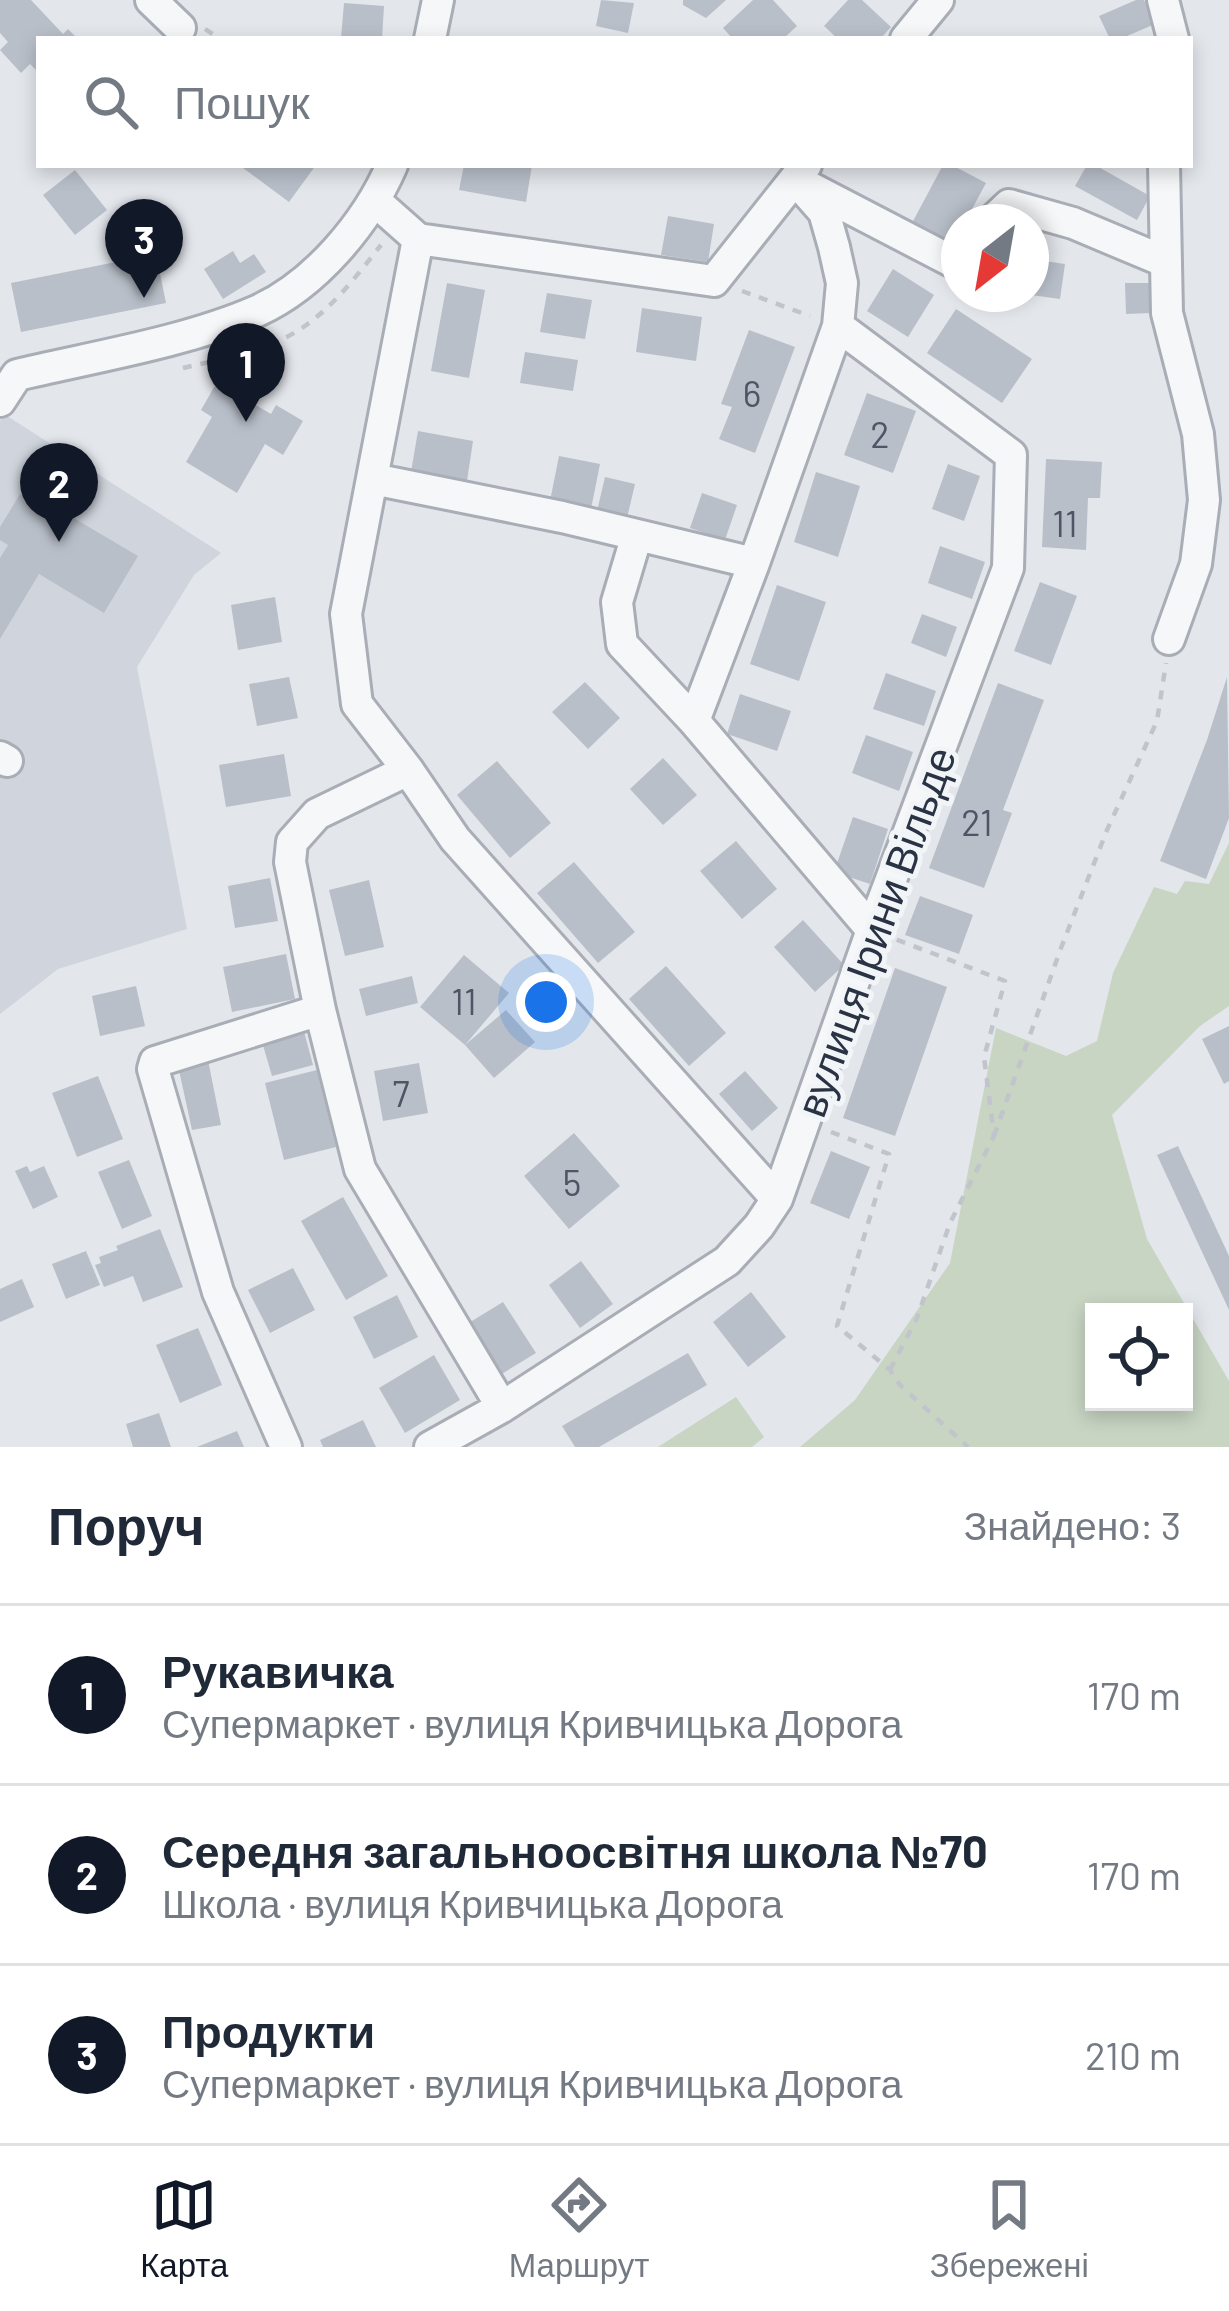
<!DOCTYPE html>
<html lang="uk">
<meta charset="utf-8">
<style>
:root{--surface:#fff;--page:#f6f6f7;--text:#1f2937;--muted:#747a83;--line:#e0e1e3;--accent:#111827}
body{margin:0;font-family:Barlow,sans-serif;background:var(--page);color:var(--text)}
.controls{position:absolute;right:36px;bottom:36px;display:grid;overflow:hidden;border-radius:0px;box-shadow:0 6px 18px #0003}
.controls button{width:108px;height:108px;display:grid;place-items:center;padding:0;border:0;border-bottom:3px solid var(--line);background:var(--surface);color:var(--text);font:60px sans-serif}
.compass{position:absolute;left:941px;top:204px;width:108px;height:108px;border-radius:50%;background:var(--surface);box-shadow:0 6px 18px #0003;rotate:211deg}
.you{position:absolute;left:546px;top:1002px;width:42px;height:42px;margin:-30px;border:9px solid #fff;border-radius:50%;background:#1a73e8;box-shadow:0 0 0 18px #1a73e833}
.badge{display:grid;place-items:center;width:78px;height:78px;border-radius:50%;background:var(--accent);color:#fff;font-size:39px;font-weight:700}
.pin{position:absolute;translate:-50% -99px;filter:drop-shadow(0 3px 6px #0008)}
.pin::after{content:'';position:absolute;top:63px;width:42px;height:36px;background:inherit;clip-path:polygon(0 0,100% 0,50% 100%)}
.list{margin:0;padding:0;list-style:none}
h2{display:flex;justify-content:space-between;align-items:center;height:156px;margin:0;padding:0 48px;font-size:51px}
h2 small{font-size:39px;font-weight:400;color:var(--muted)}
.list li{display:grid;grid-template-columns:78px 1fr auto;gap:36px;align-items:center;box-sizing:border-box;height:180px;padding:0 48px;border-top:3px solid var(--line)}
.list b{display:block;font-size:45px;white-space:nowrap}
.list p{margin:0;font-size:39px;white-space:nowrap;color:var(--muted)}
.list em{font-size:39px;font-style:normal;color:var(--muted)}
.icon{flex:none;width:66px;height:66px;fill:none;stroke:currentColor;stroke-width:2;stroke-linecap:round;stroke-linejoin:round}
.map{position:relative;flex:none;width:1229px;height:1447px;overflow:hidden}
.search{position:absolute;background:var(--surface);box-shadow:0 6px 18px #0003;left:36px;right:36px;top:36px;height:132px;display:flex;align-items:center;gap:30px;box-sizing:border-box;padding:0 42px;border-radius:0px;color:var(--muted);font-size:45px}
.sheet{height:696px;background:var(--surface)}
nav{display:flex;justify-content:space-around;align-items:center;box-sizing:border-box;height:168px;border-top:3px solid var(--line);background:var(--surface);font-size:33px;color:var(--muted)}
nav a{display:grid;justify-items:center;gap:6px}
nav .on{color:var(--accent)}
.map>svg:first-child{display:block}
</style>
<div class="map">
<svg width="1229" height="1447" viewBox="0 0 1229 1447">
<rect width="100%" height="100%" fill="#e3e6eb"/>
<path fill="#d0d5dd" d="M4,414L221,553L194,575L137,667L187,929L58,969L0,1014V421Z"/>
<path fill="#c8d5c3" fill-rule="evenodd" d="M1229,843V1006L1200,1026L1112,1115L1147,1239L1229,1381V1447H800L855,1400L950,1263L996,1028L1066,1056L1097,1041L1113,973L1154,887L1177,894L1185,881L1209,884ZM1094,1312H1184V1402H1094Z
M736,1397L764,1437L752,1447H658Z"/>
<path fill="#b9bfc9" d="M0,0H31L63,34L68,29L78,39H39V73L30,64L21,73L0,50L8,42L0,33Z
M601,0L634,3L628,33L596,26Z
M683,0H726L706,18L683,5Z
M753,0H773L797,26L783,39H733L723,28Z
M848,0H862L891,27L880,39H838L824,26Z
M1136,0H1144L1155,24L1120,39H1110L1099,16Z
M344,3L384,6L382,39L341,38Z
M239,165H316L289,202Z
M464,165H532L526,202L459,190Z
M943,165H952L986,183L965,222H959V234L953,245L912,223Z
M1087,165H1095L1150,196L1137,220L1075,186Z
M75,170L107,210L75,235L43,195Z
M668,216L714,224L708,262L661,255Z
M233,251L240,263L254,254L266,272L223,299L204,269Z
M156,254L166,303L21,332L11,283Z
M1031,259L1065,264L1060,299L1031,295Z
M893,269L934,295L908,337L867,311Z
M447,283L485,290L469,378L431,371Z
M1125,283H1152V313L1126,314Z
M547,293L592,300L585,339L540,332Z
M642,308L702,317L696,361L636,352Z
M956,309L1032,359L1002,403L927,353Z
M749,330L795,347L755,453L719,439L732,407L721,404Z
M525,352L578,360L573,391L520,383Z
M217,382L271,414L276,405L303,421L283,455L265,444L237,493L186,462L212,417L201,410Z
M867,393L916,411L893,473L844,455Z
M418,431L473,441L467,481L411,472Z
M559,456L600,464L591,509L550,501Z
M1046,459L1102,462L1100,498H1088L1086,550L1042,547Z
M948,464L980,476L964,521L932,509Z
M53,468L89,489L72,517L138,556L104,613L39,574L0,639V558L8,545L0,540V527L20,494L33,502Z
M816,472L860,486L838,557L794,542Z
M605,477L635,484L627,518L597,511Z
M702,493L737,505L725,540L690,528Z
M940,546L985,562L972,599L928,583Z
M1040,582L1077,596L1051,665L1014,651Z
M777,585L826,602L799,681L750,664Z
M275,597L282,642L238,650L231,605Z
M922,614L957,627L946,657L911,643Z
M886,673L936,691L924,726L873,709Z
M289,677L298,718L257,726L249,684Z
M1227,677L1229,818L1206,879L1160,861L1207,740Z
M585,682L620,718L588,749L552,712Z
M998,683L1044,700L1003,810L1012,813L984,888L929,868Z
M740,694L791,711L777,751L727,734Z
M866,735L913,752L899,791L852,773Z
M284,754L291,796L226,807L219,765Z
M663,758L697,795L663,825L630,789Z
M497,761L551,823L510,858L457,795Z
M853,817L888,829L870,884L834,872Z
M736,841L777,889L742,919L700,871Z
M574,862L635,932L598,963L537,893Z
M270,878L278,921L235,928L228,886Z
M369,880L384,947L345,956L329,890Z
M920,896L973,915L959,954L905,935Z
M803,920L844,965L815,992L774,947Z
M286,954L295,999L232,1012L223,967Z
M464,955L509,993L465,1045L420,1007Z
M666,966L726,1033L689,1066L629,999Z
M895,968L947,987L895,1136L843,1118Z
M412,976L418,1003L366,1016L359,989Z
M136,986L145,1026L100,1036L92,996Z
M506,1010L535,1042L494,1078L465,1045Z
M302,1024L313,1065L272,1076L260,1035Z
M1229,1026V1081L1224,1084L1202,1039Z
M207,1055L221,1125L192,1130L177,1061Z
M419,1063L428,1113L383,1121L374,1071Z
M317,1070L336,1147L284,1160L265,1083Z
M745,1071L778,1108L752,1131L719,1094Z
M98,1076L123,1139L77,1157L52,1093Z
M574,1133L620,1186L569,1229L524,1176Z
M1178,1146L1229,1256V1310L1157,1155Z
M831,1151L870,1167L849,1219L810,1203Z
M129,1160L152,1216L122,1229L98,1172Z
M27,1166L30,1172L44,1166L58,1197L33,1209L15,1171Z
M343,1197L388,1276L346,1300L301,1221Z
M160,1229L183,1287L143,1302L133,1276L104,1287L95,1265L101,1263L99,1257L118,1250L116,1246Z
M86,1251L100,1285L66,1299L52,1264Z
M581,1261L613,1304L580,1328L549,1285Z
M293,1268L315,1310L270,1333L248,1290Z
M22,1279L34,1307L0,1322V1289Z
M751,1292L786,1337L748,1367L713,1322Z
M397,1295L418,1337L374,1359L353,1317Z
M503,1302L536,1353L500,1375L467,1324Z
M198,1328L222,1385L180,1403L156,1345Z
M688,1353L707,1385L599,1447H575L562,1426Z
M434,1355L460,1400L405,1433L379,1388Z
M159,1413L171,1447H133L126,1424Z
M363,1420L376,1447H323L320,1440Z
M237,1431L244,1447H197Z"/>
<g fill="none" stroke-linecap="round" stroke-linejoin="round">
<g stroke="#a8adb6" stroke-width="36">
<path id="minor" d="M151,0L180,28
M1163,0L1173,39
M430,39L438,0
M906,39L938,0
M1164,165L1167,313L1198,434L1204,500L1196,564L1169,639
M811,188L959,265
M374,200L418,239
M991,222L1009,205L1073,223L1166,262
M418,239L346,614L357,704L408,770L455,839L777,1199
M418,239L714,281L806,165
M0,401L17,375C93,357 186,342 257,311C315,285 367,223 392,165
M373,479L562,517L754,563
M637,535L617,602L622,644L694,721L872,930
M694,721L754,563L838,326L842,283L834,247L824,212L795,179
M0,757L7,761
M408,770L317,814L292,842L290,862L320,1010L360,1169L502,1407
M286,1447L218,1292L153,1069L155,1062L320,1010
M430,1447L502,1407L727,1261L759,1226L777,1199L872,930L1008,568L1011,455L838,326"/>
</g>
<path stroke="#c1c4ca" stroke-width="4.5" stroke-dasharray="9 9" stroke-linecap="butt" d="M205,29L220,39
M742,291L810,316
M183,368C225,358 274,350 309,323C337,302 359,273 381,245
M831,1132L889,1154L837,1326L890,1370L900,1385L968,1447
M994,1136L1061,948L1107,830L1157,721L1166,663
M890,1370L917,1318L950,1223L994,1136L984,1057L1005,981L895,939"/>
<use href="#minor" stroke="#f6f7f9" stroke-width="30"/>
</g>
<g text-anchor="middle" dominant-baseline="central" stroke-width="10" stroke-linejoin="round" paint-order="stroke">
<g font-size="36" fill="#4e5665">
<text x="752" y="392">6</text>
<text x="880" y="433">2</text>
<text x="1065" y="522">11</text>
<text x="977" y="821">21</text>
<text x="464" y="1000">11</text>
<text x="401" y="1092">7</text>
<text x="572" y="1181">5</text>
</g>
<g font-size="42" fill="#2a3344" stroke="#f2f5f8">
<text transform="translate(874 931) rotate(-70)">вулиця Ірини Вільде</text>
</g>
</g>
</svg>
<div class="controls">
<button><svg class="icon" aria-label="locate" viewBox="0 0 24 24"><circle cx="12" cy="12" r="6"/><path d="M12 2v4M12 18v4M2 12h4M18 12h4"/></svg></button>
</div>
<svg class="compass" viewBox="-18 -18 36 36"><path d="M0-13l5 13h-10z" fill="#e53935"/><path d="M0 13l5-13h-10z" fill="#747a83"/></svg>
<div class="you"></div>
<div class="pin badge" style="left:246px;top:422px">1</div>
<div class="pin badge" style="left:59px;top:542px">2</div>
<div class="pin badge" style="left:144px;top:298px">3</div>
<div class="search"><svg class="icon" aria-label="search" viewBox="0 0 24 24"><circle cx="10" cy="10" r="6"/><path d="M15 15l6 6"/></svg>Пошук</div>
</div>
<section class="sheet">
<h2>Поруч<small>Знайдено: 3</small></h2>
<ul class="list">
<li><span class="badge">1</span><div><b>Рукавичка</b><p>Супермаркет · вулиця Кривчицька Дорога</p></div><em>170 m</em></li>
<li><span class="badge">2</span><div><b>Середня загальноосвітня школа №70</b><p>Школа · вулиця Кривчицька Дорога</p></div><em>170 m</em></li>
<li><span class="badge">3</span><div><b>Продукти</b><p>Супермаркет · вулиця Кривчицька Дорога</p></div><em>210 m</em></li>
</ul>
</section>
<nav>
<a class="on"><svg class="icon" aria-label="map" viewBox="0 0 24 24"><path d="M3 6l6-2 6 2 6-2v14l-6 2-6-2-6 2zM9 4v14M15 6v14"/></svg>Карта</a>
<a><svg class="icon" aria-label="directions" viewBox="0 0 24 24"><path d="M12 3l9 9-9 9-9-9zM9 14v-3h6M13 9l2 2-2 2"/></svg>Маршрут</a>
<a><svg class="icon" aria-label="saved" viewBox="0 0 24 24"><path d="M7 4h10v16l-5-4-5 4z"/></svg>Збережені</a>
</nav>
